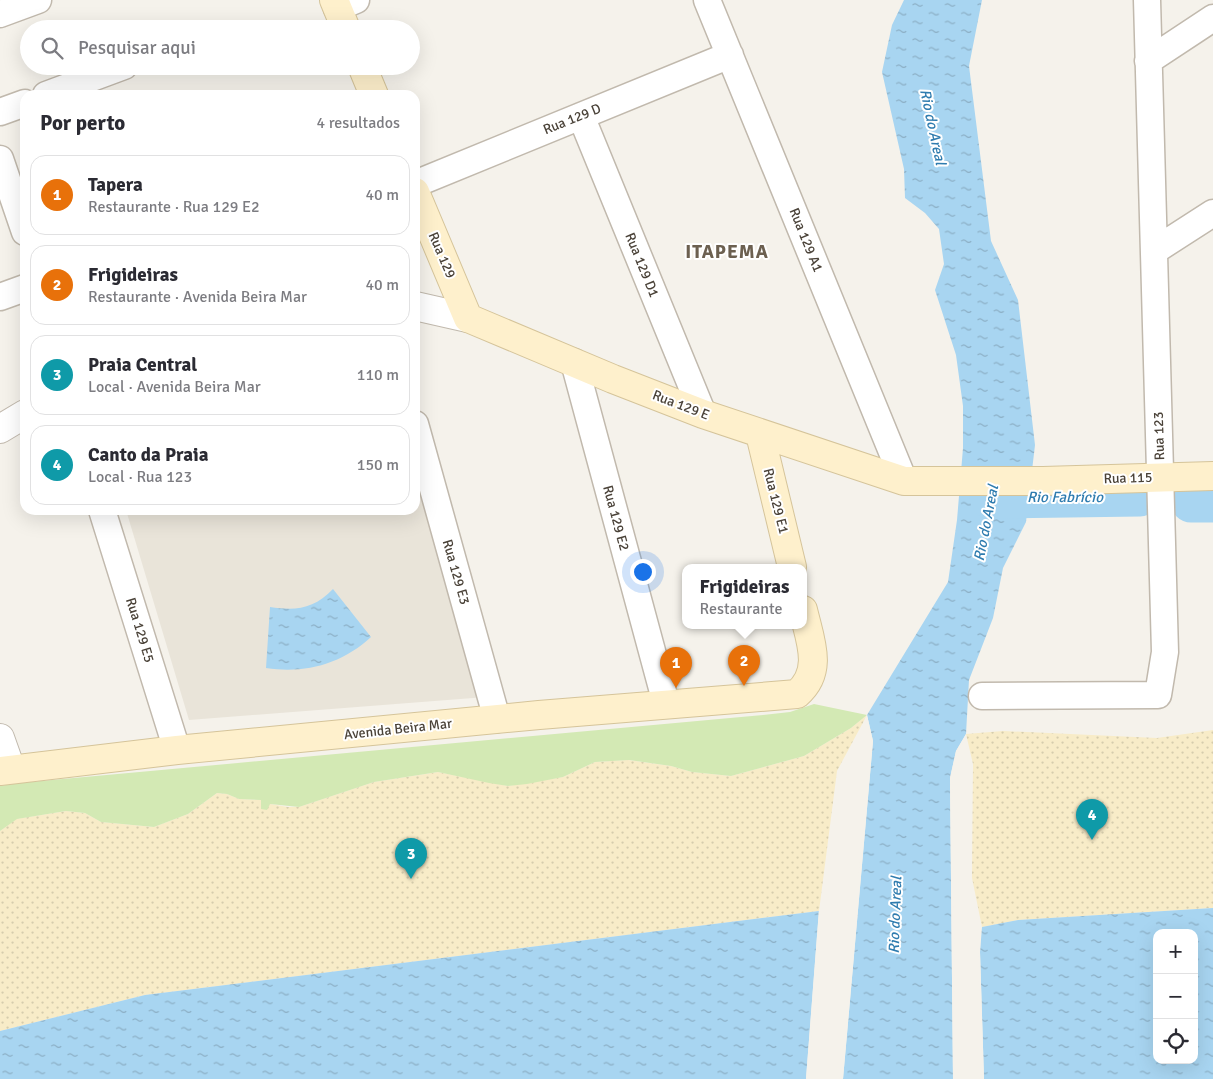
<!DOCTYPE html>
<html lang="pt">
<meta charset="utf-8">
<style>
:root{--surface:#fff;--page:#f2f2f3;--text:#2b2b33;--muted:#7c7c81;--line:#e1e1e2;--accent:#b45309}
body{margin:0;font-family:Signika,sans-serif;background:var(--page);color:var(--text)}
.controls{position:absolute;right:15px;bottom:15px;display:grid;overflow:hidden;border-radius:10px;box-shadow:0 5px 20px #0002}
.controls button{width:45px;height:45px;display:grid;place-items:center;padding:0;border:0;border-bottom:1px solid var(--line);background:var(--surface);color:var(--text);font:25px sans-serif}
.you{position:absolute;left:642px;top:571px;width:18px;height:18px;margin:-12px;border:4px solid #fff;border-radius:50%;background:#1a73e8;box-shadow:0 0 0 8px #1a73e833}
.badge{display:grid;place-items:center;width:32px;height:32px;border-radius:50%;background:var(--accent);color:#fff;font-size:16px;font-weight:700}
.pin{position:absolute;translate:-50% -41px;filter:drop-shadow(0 1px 2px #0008)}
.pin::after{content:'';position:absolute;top:26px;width:18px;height:15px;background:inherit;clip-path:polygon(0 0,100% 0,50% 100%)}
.popup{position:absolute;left:682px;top:564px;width:125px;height:65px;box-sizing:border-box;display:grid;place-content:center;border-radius:10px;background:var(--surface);filter:drop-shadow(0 1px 4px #0005);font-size:16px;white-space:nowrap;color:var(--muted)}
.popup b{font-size:19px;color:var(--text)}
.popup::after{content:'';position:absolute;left:50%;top:100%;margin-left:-10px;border:10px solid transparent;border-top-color:var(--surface)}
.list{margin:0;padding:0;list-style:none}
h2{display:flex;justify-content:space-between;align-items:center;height:65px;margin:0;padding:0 20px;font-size:21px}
h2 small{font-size:16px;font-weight:400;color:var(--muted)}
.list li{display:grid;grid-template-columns:32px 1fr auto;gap:15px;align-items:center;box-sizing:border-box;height:80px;margin:0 10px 10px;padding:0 10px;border:1px solid var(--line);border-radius:15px}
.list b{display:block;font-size:19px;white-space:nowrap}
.list p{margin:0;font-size:16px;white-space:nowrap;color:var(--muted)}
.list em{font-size:16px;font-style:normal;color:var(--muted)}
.icon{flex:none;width:28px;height:28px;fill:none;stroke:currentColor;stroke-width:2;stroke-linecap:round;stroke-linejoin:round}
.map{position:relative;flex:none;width:1213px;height:1079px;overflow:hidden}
.search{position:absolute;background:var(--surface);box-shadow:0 5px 20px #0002;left:20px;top:20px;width:400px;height:55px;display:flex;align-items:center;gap:12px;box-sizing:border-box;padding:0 18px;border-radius:28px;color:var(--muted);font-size:19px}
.panel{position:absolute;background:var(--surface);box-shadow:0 5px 20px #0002;left:20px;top:90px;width:400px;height:425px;border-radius:15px}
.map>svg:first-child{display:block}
</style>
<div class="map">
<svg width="1213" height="1079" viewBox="0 0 1213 1079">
<defs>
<pattern id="sand-dots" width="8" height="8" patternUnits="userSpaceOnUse" patternTransform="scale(1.25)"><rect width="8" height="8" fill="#f8ecc8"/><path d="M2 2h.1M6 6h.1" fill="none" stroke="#d6ccad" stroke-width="1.8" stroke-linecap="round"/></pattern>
<pattern id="water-ripples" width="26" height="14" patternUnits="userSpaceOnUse" patternTransform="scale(1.25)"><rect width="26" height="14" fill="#a8d5f1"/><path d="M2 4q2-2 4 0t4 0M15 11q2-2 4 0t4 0" fill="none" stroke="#8baec4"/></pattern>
</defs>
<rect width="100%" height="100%" fill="#f5f2eb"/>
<path fill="#e9e4d9" d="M415,456L486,697L189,720L126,510H415Z"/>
<path fill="url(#sand-dots)" d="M867,715L837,771L819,911L145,995L0,1031V831L16,819L66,811L85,813L101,822L154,827L188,814L217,793L227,794L239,799L261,800L270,804L288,807H299L374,782L438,772L508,786L563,777L595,762L628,760L671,766L692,772L731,776L804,756L851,728Z
M1213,730V908L1018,920L982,927L972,878L973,764L966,734L1003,731L1157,738Z"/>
<path fill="#d3e9b4" d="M814,704L867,715L851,728L804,756L731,776L692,772L671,766L629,760L595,762L563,777L527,784L508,786L489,783L438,772L374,782L299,807L270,804L267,810L261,809V800L239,799L227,794L217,793L188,814L154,827L101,822L85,813L66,811L17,819L0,831V786L19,783L763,715L790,712Z"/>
<path fill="url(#water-ripples)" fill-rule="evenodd" d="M904,0H982L969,66L991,241L1018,300L1035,445L1026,522L1003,568L993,618L969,680L966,734L956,751L950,778L953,1079H843L873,741L867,715L948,582L957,520L963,448V406L956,355L935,290L944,264L939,229L925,213L905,198L904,169L882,72L892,25Z
M333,589L371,637C342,664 305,674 266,668L270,607C296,611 314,609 333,589Z
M1213,908V1079H984L980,952L982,927L1018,920ZM1157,933H1194V1060H1157Z
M819,911L806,1079H0V1031L145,995Z"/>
<path fill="#f5f2eb" d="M867,715L873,741L843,1079H841L870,741L865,719Z
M966,734V738L958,752L952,779L955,1002V1079H953L950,778L956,751Z
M819,909L821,911L808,1079H806Z
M981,924L980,952L984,1079H982L978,952Z"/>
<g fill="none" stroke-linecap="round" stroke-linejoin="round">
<path stroke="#a8d5f1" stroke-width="41" d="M990,498L1140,496
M1191,502H1213"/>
<g stroke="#c1b9ad" stroke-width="29">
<path id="minor" d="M707,0L904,481
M337,8L356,0
M0,14L38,0
M1148,61L1213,18
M46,95L124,66
M0,112L25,103
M581,116L703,414
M0,159L25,232
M415,184L730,55
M1154,251L1213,213
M0,297L25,288
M574,362L666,703
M415,424L497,719
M102,510L177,750
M982,696L1158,695L1165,652L1147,0"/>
</g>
<g stroke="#c1b9ad" stroke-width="30">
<path id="tertiary" d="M415,306L468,318
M0,429L25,414
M0,738L11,769"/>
</g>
<g stroke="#d5c49a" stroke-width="30">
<path id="secondary" d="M334,0L346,29
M362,66L374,95
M415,192L468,318L613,379L703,414L904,481H1043L1213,476
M760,434L792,567
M0,771L177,750L539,715L797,694C824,671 810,640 803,610"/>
</g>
<use href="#minor" stroke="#fff" stroke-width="26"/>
<use href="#tertiary" stroke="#fff" stroke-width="28"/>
<use href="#secondary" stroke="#fef0cc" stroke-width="28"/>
</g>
<g text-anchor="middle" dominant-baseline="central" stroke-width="4" stroke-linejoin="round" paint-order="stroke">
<g font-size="14" fill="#4a4238" stroke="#fff">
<text transform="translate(572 119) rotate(-22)">Rua 129 D</text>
<text transform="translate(806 240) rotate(68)">Rua 129 A1</text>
<text transform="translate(442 255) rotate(67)">Rua 129</text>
<text transform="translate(642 265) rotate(68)">Rua 129 D1</text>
<text transform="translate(681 405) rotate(21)">Rua 129 E</text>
<text transform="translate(1159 436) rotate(-92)">Rua 123</text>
<text transform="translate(1128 478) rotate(-2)">Rua 115</text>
<text transform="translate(776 501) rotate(76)">Rua 129 E1</text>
<text transform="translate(616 518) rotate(75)">Rua 129 E2</text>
<text transform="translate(456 572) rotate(74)">Rua 129 E3</text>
<text transform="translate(140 630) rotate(73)">Rua 129 E5</text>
<text transform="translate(398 729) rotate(-6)">Avenida Beira Mar</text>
</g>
<g font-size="15" font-style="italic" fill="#2f7caf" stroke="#fff">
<text transform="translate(933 127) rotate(78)">Rio do Areal</text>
<text x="1065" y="497">Rio Fabrício</text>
<text transform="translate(986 523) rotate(-79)">Rio do Areal</text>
<text transform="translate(895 915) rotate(-88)">Rio do Areal</text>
</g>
<g font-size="19" font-weight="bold" letter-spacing="1" fill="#6c6050" stroke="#fff">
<text x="727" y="252">ITAPEMA</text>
</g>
</g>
</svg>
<div class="controls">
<button>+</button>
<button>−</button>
<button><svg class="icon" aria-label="locate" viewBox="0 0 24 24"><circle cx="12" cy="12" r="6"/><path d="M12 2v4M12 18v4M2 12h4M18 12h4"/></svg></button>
</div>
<div class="you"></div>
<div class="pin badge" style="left:676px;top:688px;background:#e8710a">1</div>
<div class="pin badge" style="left:744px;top:686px;background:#e8710a">2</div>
<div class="popup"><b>Frigideiras</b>Restaurante</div>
<div class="pin badge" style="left:411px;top:879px;background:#0f9aa8">3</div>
<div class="pin badge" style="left:1092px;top:840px;background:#0f9aa8">4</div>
<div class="search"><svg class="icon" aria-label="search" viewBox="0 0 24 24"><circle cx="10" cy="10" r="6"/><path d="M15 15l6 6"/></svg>Pesquisar aqui</div>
<section class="panel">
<h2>Por perto<small>4 resultados</small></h2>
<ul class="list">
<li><span class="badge" style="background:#e8710a">1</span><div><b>Tapera</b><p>Restaurante · Rua 129 E2</p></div><em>40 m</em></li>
<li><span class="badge" style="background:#e8710a">2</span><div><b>Frigideiras</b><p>Restaurante · Avenida Beira Mar</p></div><em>40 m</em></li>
<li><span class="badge" style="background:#0f9aa8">3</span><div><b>Praia Central</b><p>Local · Avenida Beira Mar</p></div><em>110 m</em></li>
<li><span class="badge" style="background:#0f9aa8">4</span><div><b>Canto da Praia</b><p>Local · Rua 123</p></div><em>150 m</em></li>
</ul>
</section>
</div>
